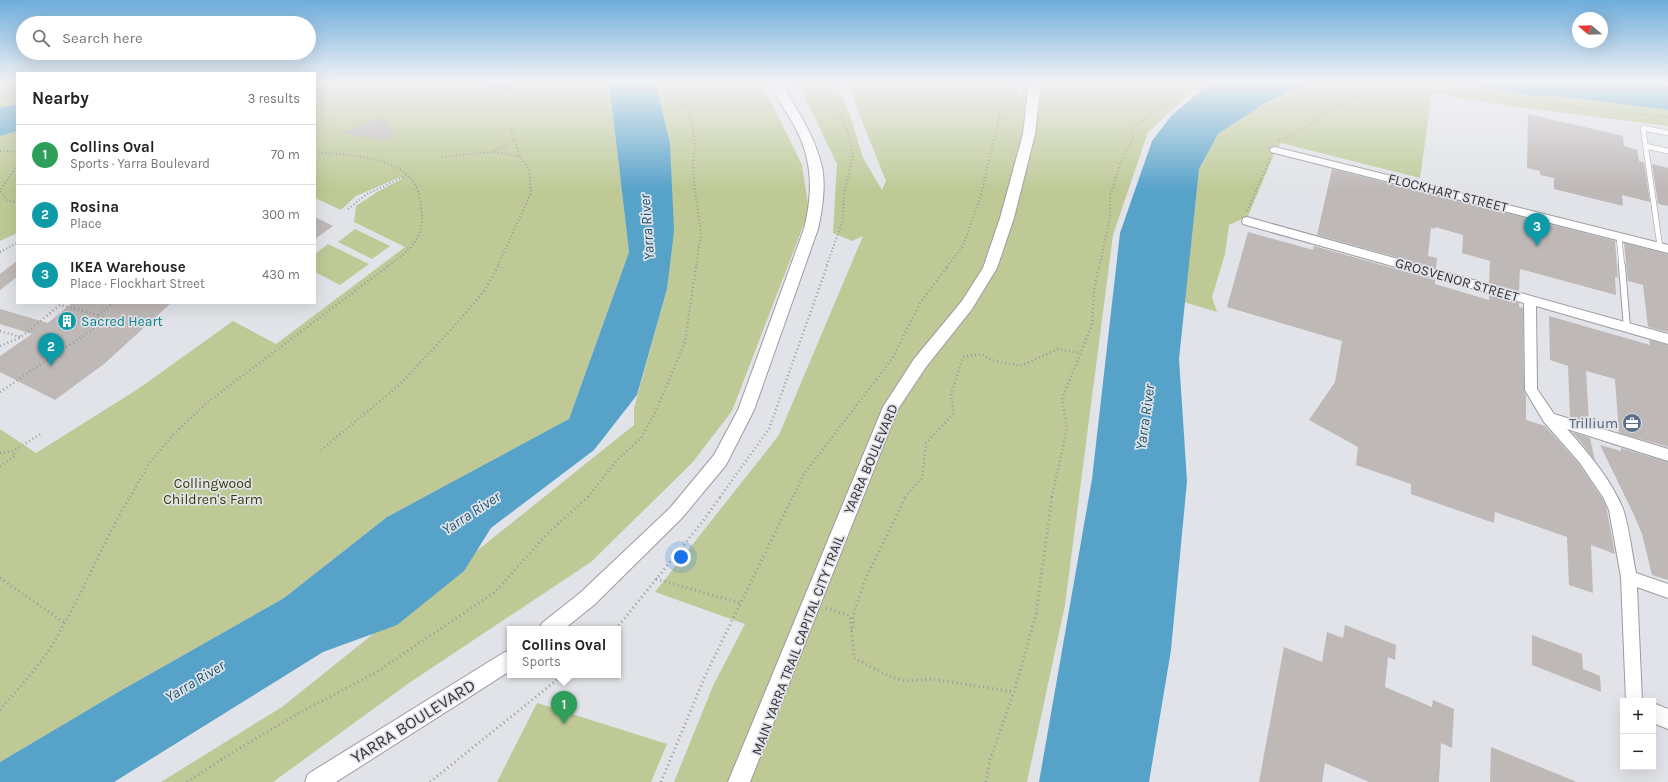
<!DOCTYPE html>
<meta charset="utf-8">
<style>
:root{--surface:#fff;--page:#f2f2f2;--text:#222;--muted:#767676;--line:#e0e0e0;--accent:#ea580c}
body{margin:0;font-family:Karla,sans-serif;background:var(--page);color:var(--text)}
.controls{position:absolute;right:12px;bottom:12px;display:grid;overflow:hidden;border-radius:0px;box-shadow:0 4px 16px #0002}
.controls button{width:36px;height:36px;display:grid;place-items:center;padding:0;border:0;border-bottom:1px solid var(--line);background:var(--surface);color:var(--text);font:20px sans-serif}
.compass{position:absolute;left:1572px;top:12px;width:36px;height:36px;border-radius:50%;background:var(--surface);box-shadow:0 4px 16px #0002;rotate:289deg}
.you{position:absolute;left:681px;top:557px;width:14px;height:14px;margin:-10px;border:3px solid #fff;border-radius:50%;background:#1a73e8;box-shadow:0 0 0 6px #1a73e833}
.badge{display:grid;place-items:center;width:26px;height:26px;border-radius:50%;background:var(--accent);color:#fff;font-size:13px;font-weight:700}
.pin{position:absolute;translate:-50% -33px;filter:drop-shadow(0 1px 2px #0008)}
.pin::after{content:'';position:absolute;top:21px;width:14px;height:12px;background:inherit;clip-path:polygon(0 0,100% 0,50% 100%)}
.popup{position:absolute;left:507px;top:626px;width:114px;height:52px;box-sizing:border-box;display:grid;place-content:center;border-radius:0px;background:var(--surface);filter:drop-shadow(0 1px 3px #0005);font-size:13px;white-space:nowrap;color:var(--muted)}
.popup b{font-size:15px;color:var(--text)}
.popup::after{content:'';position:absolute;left:50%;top:100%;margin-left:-8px;border:8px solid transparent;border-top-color:var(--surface)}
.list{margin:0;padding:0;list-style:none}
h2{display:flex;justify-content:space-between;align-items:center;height:52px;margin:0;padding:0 16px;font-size:17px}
h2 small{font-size:13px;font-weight:400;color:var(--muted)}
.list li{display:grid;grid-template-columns:26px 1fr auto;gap:12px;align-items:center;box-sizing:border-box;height:60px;padding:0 16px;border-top:1px solid var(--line)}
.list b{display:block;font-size:15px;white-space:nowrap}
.list p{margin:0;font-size:13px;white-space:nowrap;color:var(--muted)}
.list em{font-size:13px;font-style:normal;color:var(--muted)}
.icon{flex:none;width:22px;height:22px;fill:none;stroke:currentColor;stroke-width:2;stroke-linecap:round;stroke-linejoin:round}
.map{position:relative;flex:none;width:1668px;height:782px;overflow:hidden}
.search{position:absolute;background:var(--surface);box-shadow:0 4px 16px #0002;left:16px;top:16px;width:300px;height:44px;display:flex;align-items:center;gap:10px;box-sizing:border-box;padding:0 14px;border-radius:22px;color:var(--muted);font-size:15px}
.panel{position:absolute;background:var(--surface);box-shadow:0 4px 16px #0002;left:16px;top:72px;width:300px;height:232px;border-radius:0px}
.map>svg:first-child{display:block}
</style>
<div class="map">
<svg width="1668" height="782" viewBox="0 0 1668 782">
<rect width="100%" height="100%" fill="#e1e3e8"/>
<path fill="#bec996" d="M0,81H17V104L0,108Z
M315,81H609L629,252L569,419L387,517L284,598L120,691L0,762V429L36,453L138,389L233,321L276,344L405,247L354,222L356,206L377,192L404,178H398L356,196L341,210L315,198Z
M655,81H761L802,165L809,211L732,411L692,463L591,562L409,683L273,782H161L282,707L634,425V408L667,289L670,143Z
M795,81H839L836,84L850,115L863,158L882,190L886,181L846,81H1019L1018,98L1025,81H1204L1148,132L1113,235L1065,605L1027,782H674L713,686L745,624L655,592L779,435L863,236L852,241L833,233L837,164L813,114Z
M1313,81H1448L1537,96L1549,95L1668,110V126L1509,106L1432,93L1420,178L1281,143L1275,152L1248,216L1229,225L1225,254L1212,297L1217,312L1184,302L1199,169L1218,134L1265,103Z
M17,131V233L0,241V136Z
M355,229L390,246L372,259L338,242Z
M328,244L369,264L340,285L315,272V254Z
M537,703L667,744L651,782H497Z"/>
<path fill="#57a2c9" d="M609,81H655L670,143L674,231L667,289L637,395L594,450L491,528L464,571L397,625L323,652L114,782H0V762L120,691L284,598L387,517L569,419L629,252Z
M1212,81H1313L1265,103L1218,134L1199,169L1179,359L1187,481L1171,650L1149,782H1039L1092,479L1120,233L1152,141L1171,116Z
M1448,81H1629L1668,85V110L1549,95L1537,96Z
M17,104V131L0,136V108Z"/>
<path fill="#beb8b7" d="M483,81H504L513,90L497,96Z
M1528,114L1623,136L1624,146L1637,150L1639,161L1644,162L1650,202L1622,195L1623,206L1554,189V178L1540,175V171L1527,168Z
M382,118L395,133L386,141L341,133Z
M1652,164L1668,168V206L1658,204Z
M1332,169L1615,241L1618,278L1615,277L1616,295L1520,269L1519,291L1489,283L1490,261L1462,253L1463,235L1435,227V229L1431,228L1428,256L1437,258L1436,268L1317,235Z
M315,217L333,226L315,239Z
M1248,232L1313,250L1314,246L1435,280V284L1489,300V295L1519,303V307L1523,308L1524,390L1526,395V420L1545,426L1579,464L1602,498L1606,506L1615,554L1591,545L1593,593L1569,585L1567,537L1495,512L1494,523L1411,494V484L1356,465L1358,447L1309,420L1335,382L1342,341L1227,307Z
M1624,243L1668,254V332L1648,327L1643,285L1628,281Z
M17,261V277L0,290V274Z
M72,303H171L104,364L55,400L0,372V356L32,334L0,324V309L48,323Z
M1549,316L1650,345L1649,340L1668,345V447L1619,433L1615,379L1586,371L1589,423L1570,417L1568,366L1550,360Z
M1572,432L1590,438L1595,461L1584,446Z
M1600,445L1621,451V448L1668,462V580L1652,575L1642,534L1634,515Z
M1345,625L1396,645L1395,660L1388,657L1385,687L1432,707L1433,700L1454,709L1452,748L1441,743L1439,782H1369L1325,763L1322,782H1259L1284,647L1322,662L1327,632L1343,638Z
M1532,635L1582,654L1583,669L1600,676L1601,692L1532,665Z
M1491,747L1577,782H1490Z"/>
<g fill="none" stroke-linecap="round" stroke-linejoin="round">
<g stroke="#9a9ca0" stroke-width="6">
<path id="service-far1" d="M1645,146L1668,151
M1619,237L1622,267
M1660,247L1643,128L1668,133"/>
</g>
<g stroke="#9a9ca0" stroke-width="8">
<path id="service" d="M1622,266L1627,328"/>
</g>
<g stroke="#9a9ca0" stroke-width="2">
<path id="minor" d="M1275,147L1668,245V253L1271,152L1270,150L1271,148Z
M1247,217L1668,334V344L1536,306L1537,389L1554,414L1668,449V461L1567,429C1588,453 1611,479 1623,509C1629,526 1632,554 1636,573L1668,584V598L1637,587L1642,701H1626L1621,577L1609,510L1603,497L1580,463L1544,422L1525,390L1524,303L1243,224L1242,221L1243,218Z"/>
</g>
<g stroke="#9a9ca0" stroke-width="2">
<path id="tertiary" d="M770,81H780C796,108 815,136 822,167C826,185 822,212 818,229L754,410L726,465L682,518L594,605L564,629H539L542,623L580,593L670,508L714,455L738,410L804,229C813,193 813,160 795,127C787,112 775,96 770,81Z
M1029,81H1041L1035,134L1014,218L997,268L972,309L926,367L898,409L750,782H728L883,407L914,359L962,301L983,268L1000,218L1023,134Z
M510,650V671L336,782H305L308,774L503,653Z
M1653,703L1668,709V729L1653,723Z"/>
</g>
<path stroke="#9a9b9f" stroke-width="2" stroke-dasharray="1 2.5" stroke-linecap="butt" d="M674,81L686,98L692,122L695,145L693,164L694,182L701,233L696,267
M825,81L848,131L853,156L844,194L843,220L826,267
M0,82L7,81
M0,99L17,95
M510,128L520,157
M1279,140L1297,133L1349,98L1383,94L1399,88L1463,92L1571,107L1668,117
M0,151H13L17,153
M315,152C345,155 396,155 415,184C419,191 420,200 421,208C426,238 410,250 387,267
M491,152L503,147L513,139
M442,157L489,152L504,153L520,157L529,169L531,193L497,267
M17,165L0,191L7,200L17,203
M348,209L367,194L406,176
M1247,211L1270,159
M0,252L17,243
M947,267L963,246L981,195L1003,101L1004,81
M1099,267L1110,217V196L1123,156L1134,139L1132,131C1140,120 1153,115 1161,104L1157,99H1142L1138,92L1140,81"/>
<path stroke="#9a9b9f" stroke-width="2.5" stroke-dasharray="1 3" stroke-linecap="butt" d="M0,331L21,337
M0,346L21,337L60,305L98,315L113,303
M0,392L108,319L98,315
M321,450L398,386L449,332L485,290L498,266
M0,453L13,451L42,433
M0,466L15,456L13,451
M130,497L150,462L174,434L209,401L388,266
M588,497L618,459L641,438L655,413L685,342L696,266
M720,497L769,429L827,266
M793,497L804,474L892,359L920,303L948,266
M905,497L922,478L926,443L954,413L951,395L963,357L981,354L992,360L1020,366L1058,349L1080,353
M1052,497L1067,428L1062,399L1092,325L1094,290L1099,266"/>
<path stroke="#9a9b9f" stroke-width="3" stroke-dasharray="1 3.5" stroke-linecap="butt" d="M0,578L65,623
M656,579L740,603
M826,608L850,616L854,658L889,676L905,681L932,679L1014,692
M616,629L703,521L721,496
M851,629H854L853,616L865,580L906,496
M0,710C20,686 43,663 58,635C84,590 104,541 130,496
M187,782L230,754L299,713L375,673L495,592L546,535L589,496
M430,782L563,675
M661,782L705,676L793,496
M986,782L990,759L1014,692L1036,614L1052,496"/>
<use href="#service-far1" stroke="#fff" stroke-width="5"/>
<use href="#service" stroke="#fff" stroke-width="6"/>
<use href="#minor" fill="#fff" fill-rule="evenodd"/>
<use href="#tertiary" fill="#fff" fill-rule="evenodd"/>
</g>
<linearGradient id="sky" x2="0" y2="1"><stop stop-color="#6eaddc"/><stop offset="0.43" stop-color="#f2f2f5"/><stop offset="1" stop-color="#f2f2f5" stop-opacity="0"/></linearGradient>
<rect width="1668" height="190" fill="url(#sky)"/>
<defs>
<g id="building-disc" transform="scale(1)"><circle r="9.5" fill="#0f9aa8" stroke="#e1e3e8"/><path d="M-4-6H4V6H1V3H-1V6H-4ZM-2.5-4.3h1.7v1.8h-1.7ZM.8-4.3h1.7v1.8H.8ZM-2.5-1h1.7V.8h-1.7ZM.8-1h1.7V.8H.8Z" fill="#fff"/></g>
<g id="office-disc" transform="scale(1)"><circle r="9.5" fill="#5c6f8a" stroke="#e1e3e8"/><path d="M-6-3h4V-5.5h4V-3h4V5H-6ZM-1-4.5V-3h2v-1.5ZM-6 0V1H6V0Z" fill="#fff"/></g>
</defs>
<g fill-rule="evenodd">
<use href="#building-disc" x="67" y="321"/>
<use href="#office-disc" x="1632" y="423"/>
</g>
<g text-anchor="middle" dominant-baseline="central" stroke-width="3.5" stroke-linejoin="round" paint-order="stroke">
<g font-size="14" fill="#353537" stroke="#e1e3e8">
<text transform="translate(1448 193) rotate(14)">FLOCKHART STREET</text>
<text transform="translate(1457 280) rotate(16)">GROSVENOR STREET</text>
<text transform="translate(871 459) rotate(-67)">YARRA BOULEVARD</text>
<text transform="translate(798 645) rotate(-69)">MAIN YARRA TRAIL CAPITAL CITY TRAIL</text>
</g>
<g font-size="14" fill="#0d838f" stroke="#e1e3e8" text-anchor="start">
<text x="81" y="321">Sacred Heart</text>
</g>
<g font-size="14" fill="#4e5e75" stroke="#e1e3e8" text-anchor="end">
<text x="1618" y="423">Trillium</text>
</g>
<g font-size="14" fill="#363e07" stroke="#e1e3e8">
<text x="213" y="483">Collingwood<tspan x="213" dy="16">Children's Farm</tspan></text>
</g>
<g font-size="15" font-style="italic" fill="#1c5671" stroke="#e1e3e8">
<text transform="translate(647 227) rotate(-94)">Yarra River</text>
<text transform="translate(1145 417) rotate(-82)">Yarra River</text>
<text transform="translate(471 513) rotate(-33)">Yarra River</text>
<text transform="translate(195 681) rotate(-31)">Yarra River</text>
</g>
<g font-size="17" fill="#353537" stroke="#e1e3e8">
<text transform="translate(413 721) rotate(-32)">YARRA BOULEVARD</text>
</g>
</g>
</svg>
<div class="controls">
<button>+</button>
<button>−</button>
</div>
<svg class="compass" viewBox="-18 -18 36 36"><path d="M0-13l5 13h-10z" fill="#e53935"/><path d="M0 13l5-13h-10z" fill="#767676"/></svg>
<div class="you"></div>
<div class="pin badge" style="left:564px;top:724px;background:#2e9e5b">1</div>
<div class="popup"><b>Collins Oval</b>Sports</div>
<div class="pin badge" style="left:51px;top:366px;background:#0f9aa8">2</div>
<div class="pin badge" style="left:1537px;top:246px;background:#0f9aa8">3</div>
<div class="search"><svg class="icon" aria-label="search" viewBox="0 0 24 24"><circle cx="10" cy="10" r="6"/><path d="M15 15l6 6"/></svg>Search here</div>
<section class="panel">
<h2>Nearby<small>3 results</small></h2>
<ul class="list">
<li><span class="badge" style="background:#2e9e5b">1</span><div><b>Collins Oval</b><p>Sports · Yarra Boulevard</p></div><em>70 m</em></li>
<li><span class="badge" style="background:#0f9aa8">2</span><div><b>Rosina</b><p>Place</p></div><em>300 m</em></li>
<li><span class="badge" style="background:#0f9aa8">3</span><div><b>IKEA Warehouse</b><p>Place · Flockhart Street</p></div><em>430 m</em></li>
</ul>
</section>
</div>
